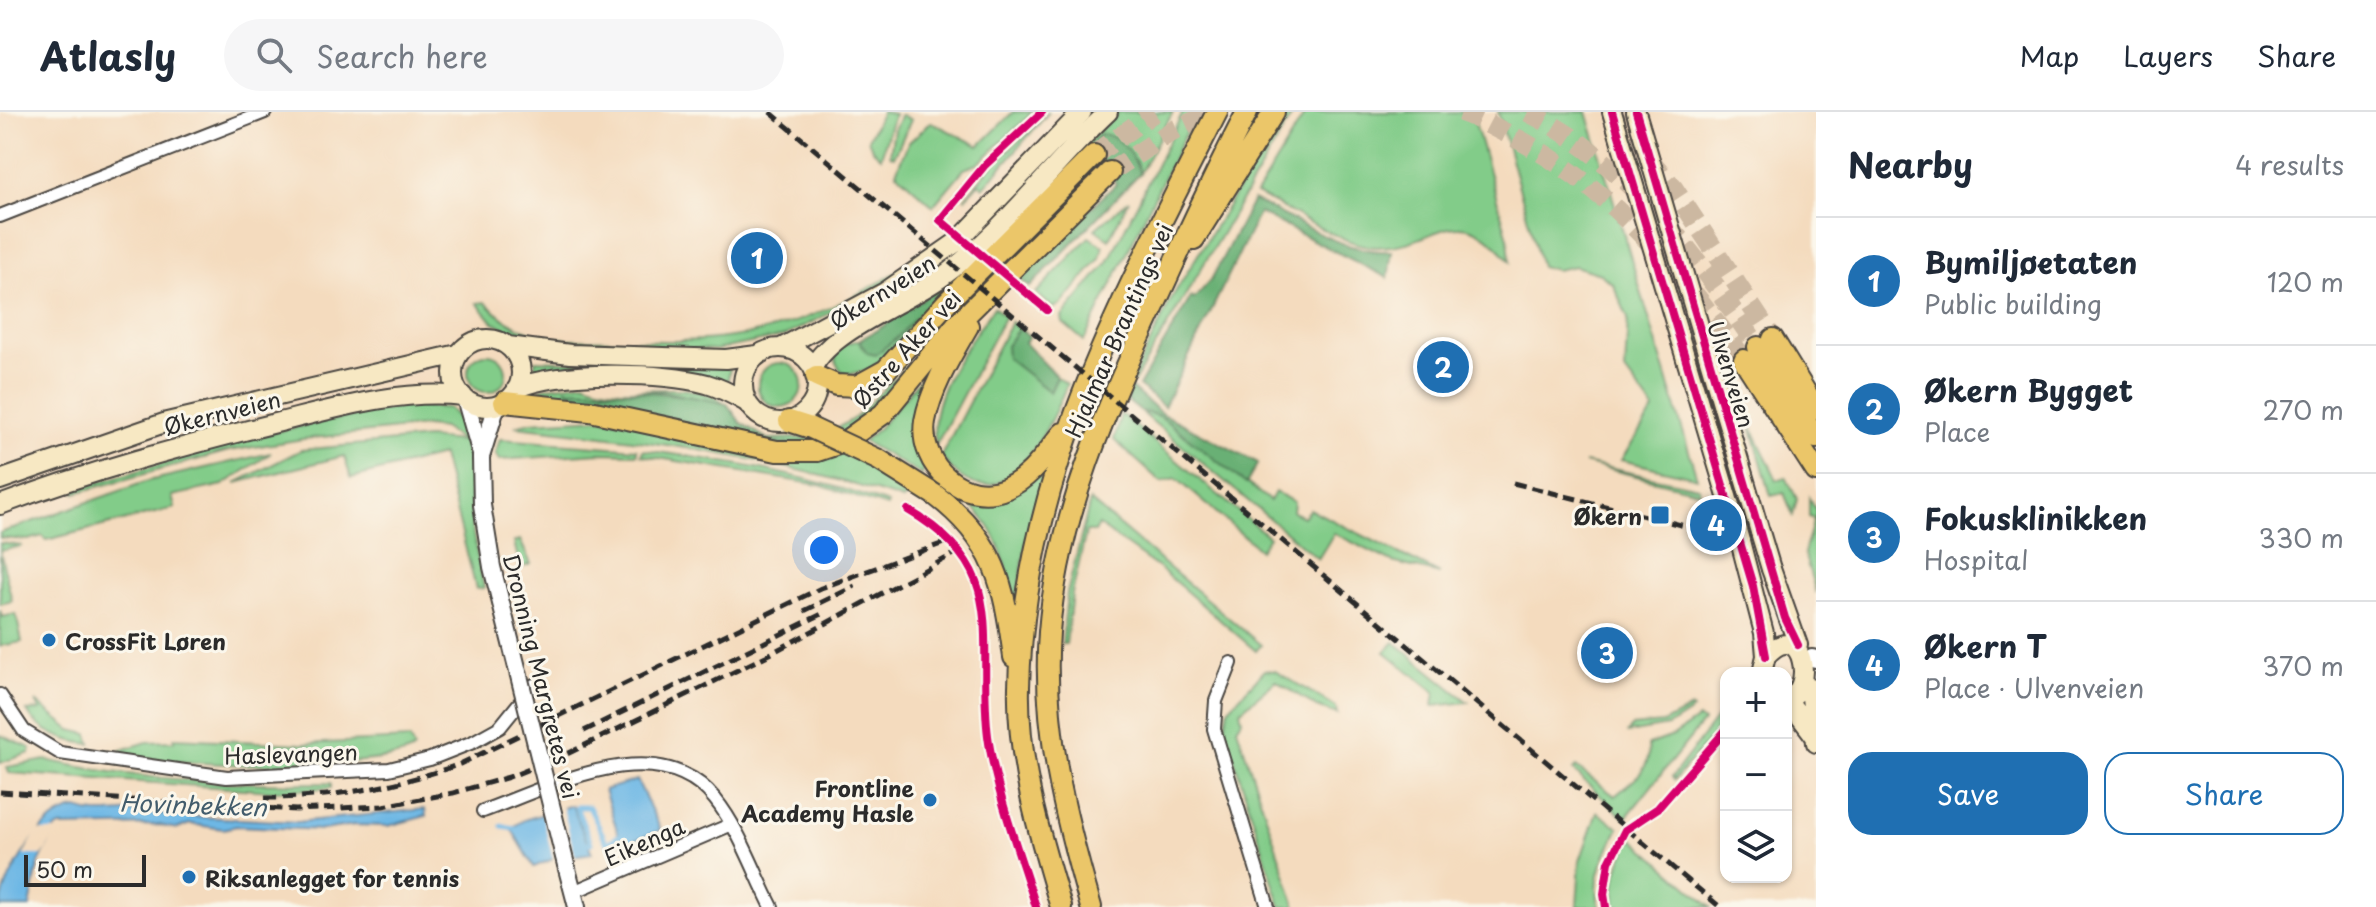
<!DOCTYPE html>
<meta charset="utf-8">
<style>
:root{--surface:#fff;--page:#f6f6f7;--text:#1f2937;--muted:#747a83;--line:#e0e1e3;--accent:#1f6fb2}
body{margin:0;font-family:"Playpen Sans",sans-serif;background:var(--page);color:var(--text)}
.controls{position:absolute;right:24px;bottom:24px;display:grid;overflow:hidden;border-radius:16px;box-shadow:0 2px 6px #0004}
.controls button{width:72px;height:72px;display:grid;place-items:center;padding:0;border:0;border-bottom:2px solid var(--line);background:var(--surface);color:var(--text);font:40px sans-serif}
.scale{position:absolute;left:24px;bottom:20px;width:122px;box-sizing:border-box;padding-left:8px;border:4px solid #2b2b2b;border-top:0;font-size:22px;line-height:28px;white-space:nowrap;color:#2b2b2b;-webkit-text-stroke:6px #fbf7ec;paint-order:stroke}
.you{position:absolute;left:824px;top:438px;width:28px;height:28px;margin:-20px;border:6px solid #fff;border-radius:50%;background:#1a73e8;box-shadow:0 0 0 12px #1a73e833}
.badge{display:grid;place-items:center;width:52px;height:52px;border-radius:50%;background:var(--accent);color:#fff;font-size:26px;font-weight:700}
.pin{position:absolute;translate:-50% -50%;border:4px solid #fff;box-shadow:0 2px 8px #0006}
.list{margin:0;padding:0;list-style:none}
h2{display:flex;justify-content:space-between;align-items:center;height:104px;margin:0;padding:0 32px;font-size:34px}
h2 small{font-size:26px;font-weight:400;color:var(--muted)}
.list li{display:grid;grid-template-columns:52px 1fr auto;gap:24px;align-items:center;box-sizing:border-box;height:128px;padding:0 32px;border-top:2px solid var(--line)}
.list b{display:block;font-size:30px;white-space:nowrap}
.list p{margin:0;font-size:26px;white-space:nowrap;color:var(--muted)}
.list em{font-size:26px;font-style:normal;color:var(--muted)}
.actions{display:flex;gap:16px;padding:24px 32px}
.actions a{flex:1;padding:18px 0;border:2px solid var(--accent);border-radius:24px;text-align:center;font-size:28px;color:var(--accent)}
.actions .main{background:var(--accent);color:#fff}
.icon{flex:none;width:44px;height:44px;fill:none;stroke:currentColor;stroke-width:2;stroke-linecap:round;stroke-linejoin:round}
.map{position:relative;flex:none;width:1816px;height:795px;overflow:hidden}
header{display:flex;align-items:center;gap:48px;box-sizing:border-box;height:112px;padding:0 40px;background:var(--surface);border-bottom:2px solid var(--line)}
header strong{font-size:38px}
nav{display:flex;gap:44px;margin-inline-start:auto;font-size:28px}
.search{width:560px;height:72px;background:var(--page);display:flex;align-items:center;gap:20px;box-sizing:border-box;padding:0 28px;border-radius:44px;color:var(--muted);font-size:30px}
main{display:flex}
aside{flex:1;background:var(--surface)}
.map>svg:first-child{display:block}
</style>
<header>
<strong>Atlasly</strong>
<div class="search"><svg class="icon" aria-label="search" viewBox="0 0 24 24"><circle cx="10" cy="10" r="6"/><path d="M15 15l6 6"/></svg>Search here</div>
<nav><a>Map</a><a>Layers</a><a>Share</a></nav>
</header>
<main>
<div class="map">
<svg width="1816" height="795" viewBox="0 0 1816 795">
<rect width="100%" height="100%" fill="#fbf7ec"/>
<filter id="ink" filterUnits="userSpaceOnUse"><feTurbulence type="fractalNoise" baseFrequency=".0125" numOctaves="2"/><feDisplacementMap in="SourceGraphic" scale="16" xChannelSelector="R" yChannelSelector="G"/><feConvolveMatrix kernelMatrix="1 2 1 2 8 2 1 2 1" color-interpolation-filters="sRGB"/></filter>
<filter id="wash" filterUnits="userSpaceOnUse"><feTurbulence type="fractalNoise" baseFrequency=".006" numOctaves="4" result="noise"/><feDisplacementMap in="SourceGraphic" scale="32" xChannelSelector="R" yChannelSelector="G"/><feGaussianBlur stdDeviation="1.8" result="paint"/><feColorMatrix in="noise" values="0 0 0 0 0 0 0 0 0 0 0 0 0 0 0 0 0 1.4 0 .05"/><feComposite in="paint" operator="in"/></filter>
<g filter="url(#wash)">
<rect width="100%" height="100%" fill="#f4dbbe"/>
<path fill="#82cc89" stroke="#567c5a" stroke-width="2" d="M882,0L894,2L881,45L872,37L868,27Z
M1013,0H1033L978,52L964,57L933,94L896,60L908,31L931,10L979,34Z
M1049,0L984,75L979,71L964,87L988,58Z
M1119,0H1173L1140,61L1136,50L1101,22L1086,37L1083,34Z
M1183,0H1196L1084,229L1063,211L1062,205L1108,150Z
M1285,0H1294L1134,270L1132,268L1174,182Z
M1306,0H1472L1508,126L1510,149C1455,81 1438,136 1376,135C1343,134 1288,97 1256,82Z
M1498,0H1587L1697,366L1621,348L1654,298L1625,259L1628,206L1613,172L1600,162L1575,154L1556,158L1541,154Z
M901,3L911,8L894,45L890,43L894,17Z
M1129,88L1109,127L1095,117Z
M1089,125L1103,134L1100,146L1061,193L1053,196L1036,181Z
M928,140L899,165L785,224L716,238L530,228L493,210L477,191L485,190C524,231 562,227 615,228C654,229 693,231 732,225C802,216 870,179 928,140Z
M957,165L960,168L871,257L846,263C834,253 833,247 839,233L859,228L862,235L897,226Z
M994,195L1005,204L936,333C925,285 968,232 994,195Z
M1011,210L1019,216L1006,234L1050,280L1057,265L1067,272C1048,320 999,424 941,344Z
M925,236L890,285L847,322L836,317L856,305Z
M468 261a19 19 0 1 1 38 0a19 19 0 1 1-38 0Z
M940,243C921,287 907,309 925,356L922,363L863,329L879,316Z
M535,248L730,256L727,273L584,259L535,261Z
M758 273a22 22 0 1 1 44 0a22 22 0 1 1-44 0Z
M584,270C631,291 682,261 727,292L662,279L567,278L621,295L768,327L807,326L824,330L780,334L531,283L543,276Z
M407,293L449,296L467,315L470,337L463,331L469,346L472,417L484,476L476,477L442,343L351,366L344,344L236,371L301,338L427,326L462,329L443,316L426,314L303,327L229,339L75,381L74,377L278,319Z
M1140,299L1160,304L1270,389L1275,380L1294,390L1293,400L1303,405L1310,397L1440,462L1392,450L1334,421L1318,447Z
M1121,302L1269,425L1260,438L1176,366L1161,370L1114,328Z
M599,306L843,339L913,378L903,388C776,345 647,328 515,314L531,310Z
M1751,314L1777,368L1786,365L1797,387L1793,403L1784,381L1771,384Z
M500,327L637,337V342L599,341L499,348L495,341Z
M643,338C726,349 809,363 888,392L887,395L819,373L641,343Z
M271,341L223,373L172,384L175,396L46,428L43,424L28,428L0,426V421L148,369Z
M1584,351L1699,375L1700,380Z
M1048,353L1027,426L1014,507C1010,465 1002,415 965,389L976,388Z
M1809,386L1816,398V481L1804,441L1814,407L1809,405Z
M1090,389L1261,533L1256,539L1164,460L1098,413L1094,420H1086L1072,482L1066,532H1062L1067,481Z
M520,428L531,452L520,456L514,430Z
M0,431L22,434L0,439L12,489L0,492Z
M0,498L2,505L16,502L22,530L0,534Z
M1394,530L1468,590L1433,594L1435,580L1385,540Z
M1265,558L1275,559L1336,595L1337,602L1317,595L1276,569L1240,599L1242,608L1237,616L1296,795H1281L1225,618L1228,597Z
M36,590L71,618L88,622L91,632C68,630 39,621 27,599L40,598Z
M1726,594V609L1674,668L1672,665Z
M1691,596L1693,598L1668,614L1628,621L1632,614L1663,611Z
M1698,607L1703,610L1625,707L1573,658L1576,655L1615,684C1632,669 1652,659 1648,633L1673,624Z
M0,623L31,636L30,641L0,651Z
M174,626L302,632L410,627L414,637C394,659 142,656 118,639L147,630L174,629Z
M46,648C139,669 235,673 331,671V676L273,679L9,661L7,655Z
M1597,700L1619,716C1606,740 1591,768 1600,795H1577L1580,749Z
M1633,727L1711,795H1615C1613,770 1617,747 1633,727Z"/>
<path fill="#69b075" stroke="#4a6e50" stroke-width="2" d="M1101,22C1121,23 1134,44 1140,61L1030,175L1018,166L1116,72L1108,55L1086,37Z
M1253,88C1296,107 1343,143 1392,139L1388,166L1259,101L1164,295L1139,274L1191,185L1194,187L1211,168Z
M955,163L897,226L875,243L867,241L859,228C894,210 922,186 955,163Z
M1019,216L1029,225L1025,231L1057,265L1050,280L1007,246L1006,234Z
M1130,275L1161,301L1258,351L1246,372L1160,304L1140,299L1126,288Z
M565,277C621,279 673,278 727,292L741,311L768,327L728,323L581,285Z"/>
<path fill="#6db7e5" stroke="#4c7188" stroke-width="2" d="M637,668L661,718L622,733L604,678Z
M572,693L592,741L553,747L534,755L511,716L524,708Z
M77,697C93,703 106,701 122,700C140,698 156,706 175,700L182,704L297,710L425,697L426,704L388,714L354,713L323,718L237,714L223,717L190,712L177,717L159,713L60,715L55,718L38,753L30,795H0C6,761 42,701 77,697Z"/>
<path fill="#f4dbbe" d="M562,692L576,748L554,751L541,698Z
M37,719H57L43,743H23Z"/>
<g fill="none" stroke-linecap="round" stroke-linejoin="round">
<path stroke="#6db7e5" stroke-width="5" d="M502,714L515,716
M585,732L591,731L576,695H589L607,731L623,721"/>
</g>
</g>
<g filter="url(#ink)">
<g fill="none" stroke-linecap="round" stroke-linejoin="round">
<path stroke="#ccb8a1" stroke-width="20" stroke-dasharray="20 10" stroke-linecap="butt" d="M1461,0C1477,5 1491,14 1506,21C1609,72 1678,157 1744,248
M1528,0C1630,51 1696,144 1758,235
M1610,0L1674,77L1773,227
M1094,43L1154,0
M1110,60L1172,19L1214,0"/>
<g stroke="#494541" stroke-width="16">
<path id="minor" d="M0,104L265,0
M1231,551L1216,589L1214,617L1268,795
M0,583L24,619L60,641L227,665L389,657L430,647L473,630L500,615L534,573
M483,699C550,675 659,616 715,687C740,718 754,760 772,795
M573,780L730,713"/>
</g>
<g stroke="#494541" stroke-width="20">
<path id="tertiary" d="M465,286L481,342
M481,345L497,293
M1812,546L1816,547
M566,753L577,795"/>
</g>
<g stroke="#494541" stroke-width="22">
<path id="secondary" d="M1612,0L1735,411
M1636,0L1760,420
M453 261a34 34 0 1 1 68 0a34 34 0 1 1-68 0Z
M508,234L570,242L726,247L757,243
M743 273a37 37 0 1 1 74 0a37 37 0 1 1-74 0Z
M781,236L885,180L957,130L1082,0
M813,255C833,217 905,192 942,165C1006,118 1051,53 1108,0
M517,276C560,258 661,260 707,272C721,276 734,283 746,290
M0,368L167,310L458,242
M0,393C90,359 183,334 276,311C337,296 400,277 463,284
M1740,429L1764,521L1766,544L1762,561
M1771,457L1798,533
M1766,544C1804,502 1816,583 1786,586
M1810,576L1816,631
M1786,586L1814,623"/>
</g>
<g stroke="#494541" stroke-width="24">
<path id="trunk" d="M1194,127L1274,0
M968,214C952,242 931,276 925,309C918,353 964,395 1007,376C1032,365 1046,341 1063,321
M1773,227L1816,297
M1758,235L1816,326
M1744,248L1816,359
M816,264L836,273L857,274L886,258L947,190L1094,43
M504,290L590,299L777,339H817L844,330L883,302L956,213L1110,60
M789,309L811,316
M935,383C996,429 1004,473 1014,545
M1061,795C1040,725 1017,649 1019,575C1024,362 1124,184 1217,0
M1091,795C1065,705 1042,615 1049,520C1059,392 1115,279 1168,164C1193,109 1219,54 1247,0"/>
</g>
<use href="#minor" stroke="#fff" stroke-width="12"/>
<use href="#tertiary" stroke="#fff" stroke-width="16"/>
<use href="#secondary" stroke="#f7e8c3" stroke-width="18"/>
<use href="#trunk" stroke="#ebc669" stroke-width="20"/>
<path stroke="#2b2b2b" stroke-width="5" stroke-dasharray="12 6" stroke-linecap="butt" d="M770,0L1720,795
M1513,371L1709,420
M804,499L855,474
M584,619L824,501
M0,680L296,698L383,694L453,681L509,665L567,642L770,542L954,442
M265,686C333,686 396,675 460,652L821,476L944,431"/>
<g stroke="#494541" stroke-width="20" stroke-linecap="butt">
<path id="tertiary-bridge" d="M481,346L482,393L492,455L566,753"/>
</g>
<g stroke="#494541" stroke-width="22" stroke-linecap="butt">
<path id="secondary-bridge" d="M1735,411L1740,429
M1760,420L1771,457"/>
</g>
<g stroke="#494541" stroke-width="24" stroke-linecap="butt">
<path id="trunk-bridge" d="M811,316L879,348L935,383"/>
</g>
<use href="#tertiary-bridge" stroke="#fff" stroke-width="16"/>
<use href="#secondary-bridge" stroke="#f7e8c3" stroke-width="18"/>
<use href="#trunk-bridge" stroke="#ebc669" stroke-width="20"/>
<g stroke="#fbf7ec" stroke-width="13">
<path id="cycleway" d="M1042,0L985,53L940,108L1047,198
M1612,0L1753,474L1766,544
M1636,0L1785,506L1798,533
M908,398C1013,459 976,524 988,624C995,677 1020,743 1036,795
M1606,795L1604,782L1609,750L1625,718L1658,696L1726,618"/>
</g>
<use href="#cycleway" stroke="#d6006c" stroke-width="8"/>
</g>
</g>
<g fill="#1f6fb2" stroke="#fbf7ec" stroke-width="3">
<rect x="1650" y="393" width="20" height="20" rx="4"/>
<circle cx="49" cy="528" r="8"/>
<circle cx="930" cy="688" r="8"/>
<circle cx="189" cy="765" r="8"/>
</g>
<g text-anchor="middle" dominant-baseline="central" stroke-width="6" stroke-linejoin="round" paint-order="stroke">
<g font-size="22" fill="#2b2b2b" stroke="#fbf7ec">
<text transform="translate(882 179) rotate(-32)">Økernveien</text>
<text transform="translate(1118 218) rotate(-66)">Hjalmar Brantings vei</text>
<text transform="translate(906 236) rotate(-48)">Østre Aker vei</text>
<text transform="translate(1732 262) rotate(73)">Ulvenveien</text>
<text transform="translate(222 300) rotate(-14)">Økernveien</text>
<text transform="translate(542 564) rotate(76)">Dronning Margretes vei</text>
<text transform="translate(291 641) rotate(-2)">Haslevangen</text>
<text transform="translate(644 729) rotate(-24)">Eikenga</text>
</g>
<g font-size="22" font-weight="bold" fill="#2b2b2b" stroke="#fbf7ec" text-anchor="end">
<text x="1642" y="403">Økern</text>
<text x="65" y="528" text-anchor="start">CrossFit Løren</text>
<text x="914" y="675">Frontline<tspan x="914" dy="25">Academy Hasle</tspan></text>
<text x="205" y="765" text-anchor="start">Riksanlegget for tennis</text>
</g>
<g font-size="24" font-style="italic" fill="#425c6c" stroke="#fbf7ec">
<text transform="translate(193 692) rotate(2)">Hovinbekken</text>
</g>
</g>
</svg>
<div class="controls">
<button>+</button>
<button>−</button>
<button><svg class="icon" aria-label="layers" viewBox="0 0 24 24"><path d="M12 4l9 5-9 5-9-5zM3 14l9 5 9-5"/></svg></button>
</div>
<div class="scale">50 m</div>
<div class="you"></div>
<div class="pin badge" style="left:757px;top:146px">1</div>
<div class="pin badge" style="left:1443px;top:255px">2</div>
<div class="pin badge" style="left:1607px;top:541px">3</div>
<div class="pin badge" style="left:1716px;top:413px">4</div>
</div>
<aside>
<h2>Nearby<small>4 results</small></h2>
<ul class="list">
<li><span class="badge">1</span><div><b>Bymiljøetaten</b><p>Public building</p></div><em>120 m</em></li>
<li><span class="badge">2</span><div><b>Økern Bygget</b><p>Place</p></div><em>270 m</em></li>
<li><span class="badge">3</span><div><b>Fokusklinikken</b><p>Hospital</p></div><em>330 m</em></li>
<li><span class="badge">4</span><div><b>Økern T</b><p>Place · Ulvenveien</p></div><em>370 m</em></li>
</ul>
<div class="actions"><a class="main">Save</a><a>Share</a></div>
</aside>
</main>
